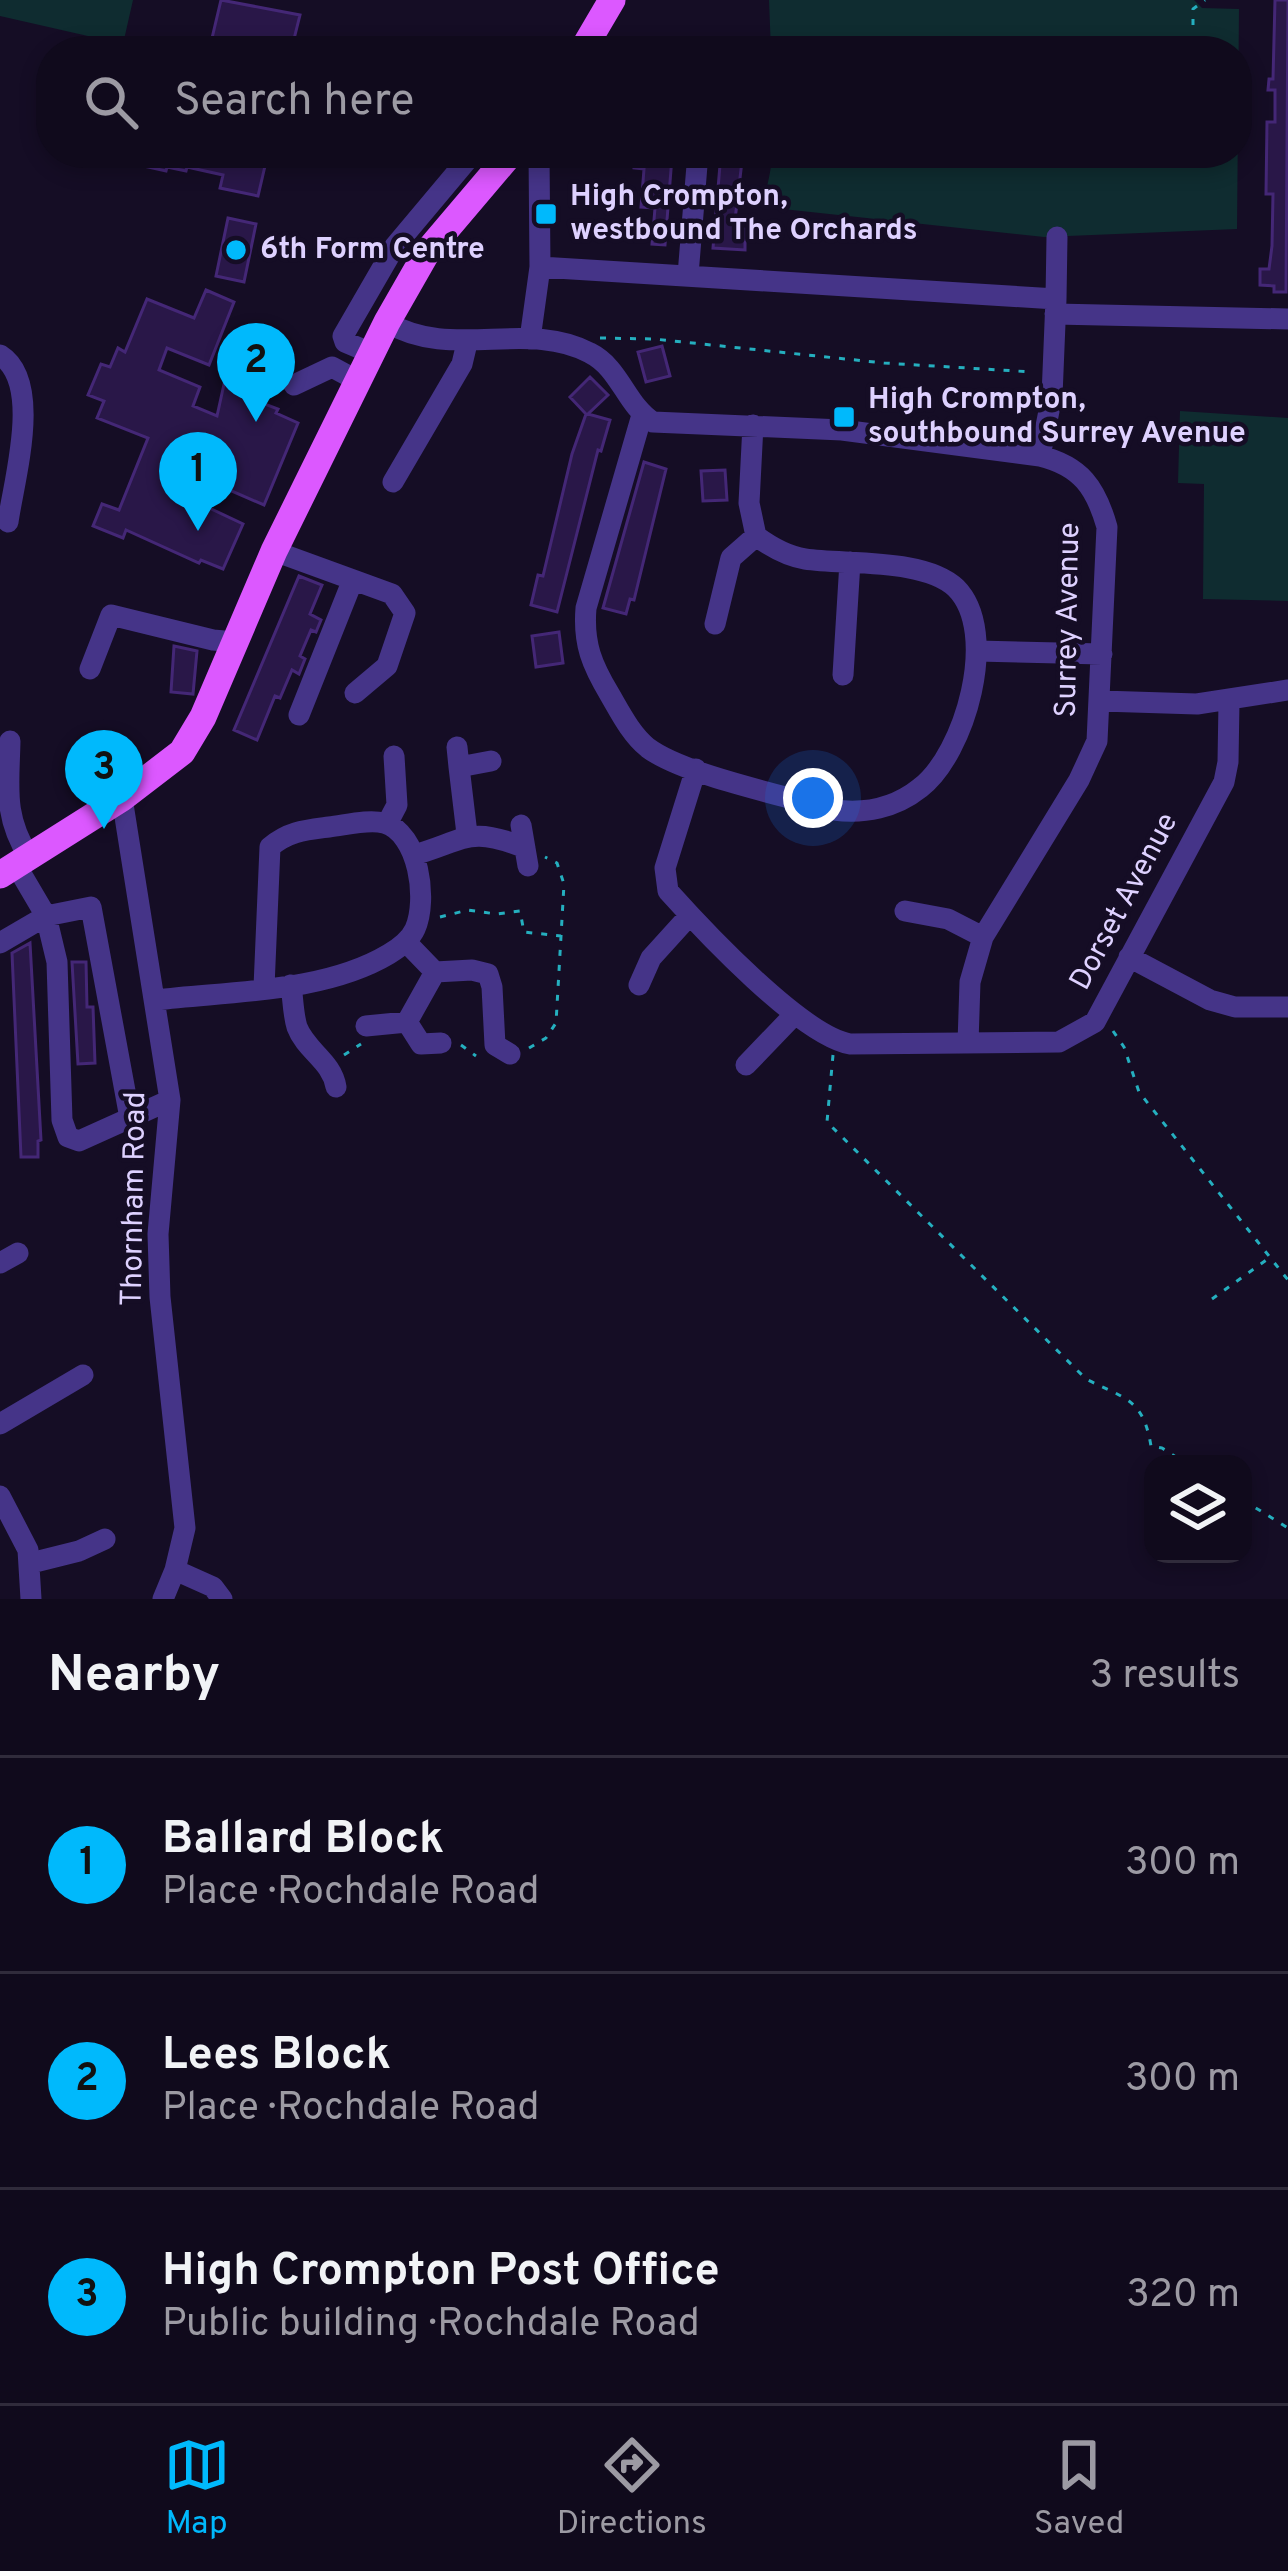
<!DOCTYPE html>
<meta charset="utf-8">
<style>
:root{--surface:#100a1c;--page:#191325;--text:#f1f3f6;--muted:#9c9aa3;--line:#302b3b;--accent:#00b9fc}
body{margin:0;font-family:Overpass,sans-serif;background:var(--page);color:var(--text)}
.controls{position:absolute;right:36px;bottom:36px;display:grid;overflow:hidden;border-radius:24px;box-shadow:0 6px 18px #0003}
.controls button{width:108px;height:108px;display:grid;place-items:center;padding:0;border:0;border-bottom:3px solid var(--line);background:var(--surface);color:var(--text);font:60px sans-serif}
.you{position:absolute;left:813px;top:798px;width:42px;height:42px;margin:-30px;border:9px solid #fff;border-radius:50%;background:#1a73e8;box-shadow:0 0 0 18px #1a73e833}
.badge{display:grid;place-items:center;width:78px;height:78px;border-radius:50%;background:var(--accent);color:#111;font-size:39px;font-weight:700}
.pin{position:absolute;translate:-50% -99px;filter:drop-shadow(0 3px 6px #0008)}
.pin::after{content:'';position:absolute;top:63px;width:42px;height:36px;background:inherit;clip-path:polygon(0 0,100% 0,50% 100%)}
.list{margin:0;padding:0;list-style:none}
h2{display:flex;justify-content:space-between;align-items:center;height:156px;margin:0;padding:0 48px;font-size:51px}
h2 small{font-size:39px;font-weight:400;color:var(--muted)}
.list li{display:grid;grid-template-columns:78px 1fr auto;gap:36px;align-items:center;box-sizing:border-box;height:216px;padding:0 48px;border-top:3px solid var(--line)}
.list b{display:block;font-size:45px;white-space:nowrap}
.list p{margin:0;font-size:39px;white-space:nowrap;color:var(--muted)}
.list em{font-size:39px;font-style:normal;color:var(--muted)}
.icon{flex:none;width:66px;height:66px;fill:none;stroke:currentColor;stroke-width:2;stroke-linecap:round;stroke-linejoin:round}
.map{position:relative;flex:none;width:1288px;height:1599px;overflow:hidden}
.search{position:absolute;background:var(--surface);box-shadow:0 6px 18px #0003;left:36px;right:36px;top:36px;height:132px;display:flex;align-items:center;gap:30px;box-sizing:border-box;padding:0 42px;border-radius:48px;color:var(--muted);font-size:45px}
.sheet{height:804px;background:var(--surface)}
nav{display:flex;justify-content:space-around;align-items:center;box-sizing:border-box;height:168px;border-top:3px solid var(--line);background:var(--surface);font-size:33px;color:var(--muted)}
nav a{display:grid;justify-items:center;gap:6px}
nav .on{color:var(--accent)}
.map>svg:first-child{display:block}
</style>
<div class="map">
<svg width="1288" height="1599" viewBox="0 0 1288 1599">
<rect width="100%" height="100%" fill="#150d25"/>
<path fill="#0f2c30" d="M0,0H133L123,44L0,16Z
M769,0H1194L1202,8L1239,9L1237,229L1044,237L764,207C765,188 772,173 772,153H1237V51H771Z
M1180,411L1288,418V601L1203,599L1204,484L1178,483Z"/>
<path fill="#291748" stroke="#442776" stroke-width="3" fill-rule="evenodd" d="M221,0L300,15L291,51H209Z
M1275,0H1288L1286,292H1274V286L1260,285V269H1269L1272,246L1273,194H1266L1267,122H1275V90H1268L1269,79H1273Z
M137,153H268L258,196L220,188L223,175L187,167L186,171L167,167L166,171L135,164Z
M721,153H743L734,228L745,229V250L713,248Z
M635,154L672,157L665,245L652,244L655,208L641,207L644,169L634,168Z
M228,218L256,224L244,282L216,276Z
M206,290L234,302L209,365L167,348L159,370L200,387L193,406L217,416L234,339L280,348L288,355L285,367L279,372L261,369L254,400L278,409L276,413L298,423L264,505L227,489L217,478L205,506L243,524L223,569L201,560L199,563L126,530L123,538L93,526L102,504L119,510L148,438L97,418L104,401L88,395L101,364L110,367L118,348L125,352L147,299L194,318ZM190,436L212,440L202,490L174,477Z
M662,346L670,376L646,382L638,352Z
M590,377L608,395L588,414L610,420L601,451L598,450L557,612L531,605L538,575L543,576L572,454L586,414L570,397Z
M644,462L666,469L634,600L630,599L626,614L603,608Z
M725,470L727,500L703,501L701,471Z
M299,576L322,585L310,614L321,620L316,632L311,630L300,656L305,659L299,674L292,670L280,698L275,696L257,740L234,730Z
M559,632L563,663L536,667L532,636Z
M174,646L197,651L193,694L171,692Z
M30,943L41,1140L38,1141V1157H21L12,953Z
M72,962H86L87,1007H93L95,1063L78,1064Z"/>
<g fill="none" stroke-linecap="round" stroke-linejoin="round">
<path stroke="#25afbf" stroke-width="3" stroke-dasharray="6 9" stroke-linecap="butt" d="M1193,25V9L1205,0
M600,338L654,339L884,363L1033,372
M440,917L468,910L496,914L520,911L524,932L561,936
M1113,1031L1124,1047L1139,1092L1288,1280
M461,1045L476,1056
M529,1048L546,1038L556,1023L564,884L557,863L545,857
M344,1055L361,1044
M833,1055L827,1122L1086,1379C1125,1399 1143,1398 1151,1446L1162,1448L1187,1464
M1212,1299L1269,1258
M1243,1500L1288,1528"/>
<path stroke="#453488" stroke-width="21" d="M540,267L1056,299L1052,396L1040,456
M688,275L698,153
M1056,299L1057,237
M1055,314L1288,319
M387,322C450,361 527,319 590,353C620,368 626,405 653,422L842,430L1040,456C1081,466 1096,488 1107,527L1097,741L1079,780L983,937L970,982L968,1043
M530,339L540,267L539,153
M371,353L345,342L343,336L395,246L473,153
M0,355C43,382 14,479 8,522
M294,385L332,367L358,381
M642,415L586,608C583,644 592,665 610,695C621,714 631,734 648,748C684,775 787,796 834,810C864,814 895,808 920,788C965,754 1000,632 956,588C925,558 846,565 805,559C786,556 771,547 756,536L749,503L753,425
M393,482L462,364L467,343
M274,551L392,594L405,613L387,666L355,693
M715,624L731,558L756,536
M977,651L1102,654
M90,669L111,615L213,640L235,642
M843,675L850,562
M1101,701L1197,704L1288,690
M299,715L352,582
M10,741C9,787 3,816 29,857
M457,747L459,767L491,761
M459,767L467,834
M696,769L665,868L668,891C703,930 801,1035 850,1044L1059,1042L1095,1022L1224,782L1228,762L1229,702
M122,798L170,1100L158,1234L160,1297L185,1528L175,1570L163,1599
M387,824L397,805L394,756
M521,825L528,866
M414,855C466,840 469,825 525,848
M16,865L46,916L57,962L62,1120L68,1137L79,1141L170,1100
M905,911L948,919L983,937
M406,942L435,972L472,970L488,974L492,987L495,1045L510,1054
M0,943L46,916L91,907L130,1118
M1129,957L1210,1000L1235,1007H1288
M291,985C293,998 293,1014 297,1027C306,1051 332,1061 336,1087
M639,985L651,958L690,915
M156,1000C230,991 324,993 389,954C399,948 410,940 415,929C428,900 419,833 384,823C368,819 346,825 329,827C306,830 289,831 270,847L264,987
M407,1022L421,1044L441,1043
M366,1026L407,1022L435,972
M746,1065L795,1014
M0,1263L18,1253
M0,1424L83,1375
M0,1496L28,1550L31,1599
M31,1563L79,1551L105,1539
M175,1570L213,1587L222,1599"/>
<path stroke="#dc58ff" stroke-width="27" d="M582,51L612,0
M0,875L122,798L182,752L203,717L274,551L387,322L427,252L511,153"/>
</g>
<g fill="#00b9fc" stroke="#150d25" stroke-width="4.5">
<rect x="534" y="202" width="24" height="24" rx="6"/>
<circle cx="236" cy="250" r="12"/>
<rect x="832" y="405" width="24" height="24" rx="6"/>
</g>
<g text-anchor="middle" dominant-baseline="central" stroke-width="9" stroke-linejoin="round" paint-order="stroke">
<g font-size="30" font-weight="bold" fill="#ded1ff" stroke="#150d25" text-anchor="start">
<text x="570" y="197">High Crompton,<tspan x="570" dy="34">westbound The Orchards</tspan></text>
<text x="260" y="250">6th Form Centre</text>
<text x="868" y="400">High Crompton,<tspan x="868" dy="34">southbound Surrey Avenue</tspan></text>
</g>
<g font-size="30" fill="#ded1ff" stroke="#150d25">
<text transform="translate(1069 620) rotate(-89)">Surrey Avenue</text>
<text transform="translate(1125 902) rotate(-62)">Dorset Avenue</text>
<text transform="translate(135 1199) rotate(-89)">Thornham Road</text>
</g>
</g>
</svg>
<div class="controls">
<button><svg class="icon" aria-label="layers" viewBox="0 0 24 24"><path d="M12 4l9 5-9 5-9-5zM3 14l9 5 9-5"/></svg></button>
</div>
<div class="you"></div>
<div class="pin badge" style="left:198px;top:531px">1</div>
<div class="pin badge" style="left:256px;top:422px">2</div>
<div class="pin badge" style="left:104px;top:829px">3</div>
<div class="search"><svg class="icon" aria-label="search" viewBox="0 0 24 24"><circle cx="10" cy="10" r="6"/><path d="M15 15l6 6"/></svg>Search here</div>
</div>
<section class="sheet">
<h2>Nearby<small>3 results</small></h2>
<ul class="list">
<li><span class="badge">1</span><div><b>Ballard Block</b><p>Place · Rochdale Road</p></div><em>300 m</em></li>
<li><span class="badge">2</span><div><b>Lees Block</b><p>Place · Rochdale Road</p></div><em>300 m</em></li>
<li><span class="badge">3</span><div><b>High Crompton Post Office</b><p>Public building · Rochdale Road</p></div><em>320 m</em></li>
</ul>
</section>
<nav>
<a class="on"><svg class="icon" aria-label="map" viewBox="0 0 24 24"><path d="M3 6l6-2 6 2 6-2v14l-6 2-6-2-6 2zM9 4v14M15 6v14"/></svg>Map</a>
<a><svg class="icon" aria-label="directions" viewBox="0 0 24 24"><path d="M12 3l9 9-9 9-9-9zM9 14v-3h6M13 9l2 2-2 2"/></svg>Directions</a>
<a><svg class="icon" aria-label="saved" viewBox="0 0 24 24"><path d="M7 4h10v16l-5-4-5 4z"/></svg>Saved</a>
</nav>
